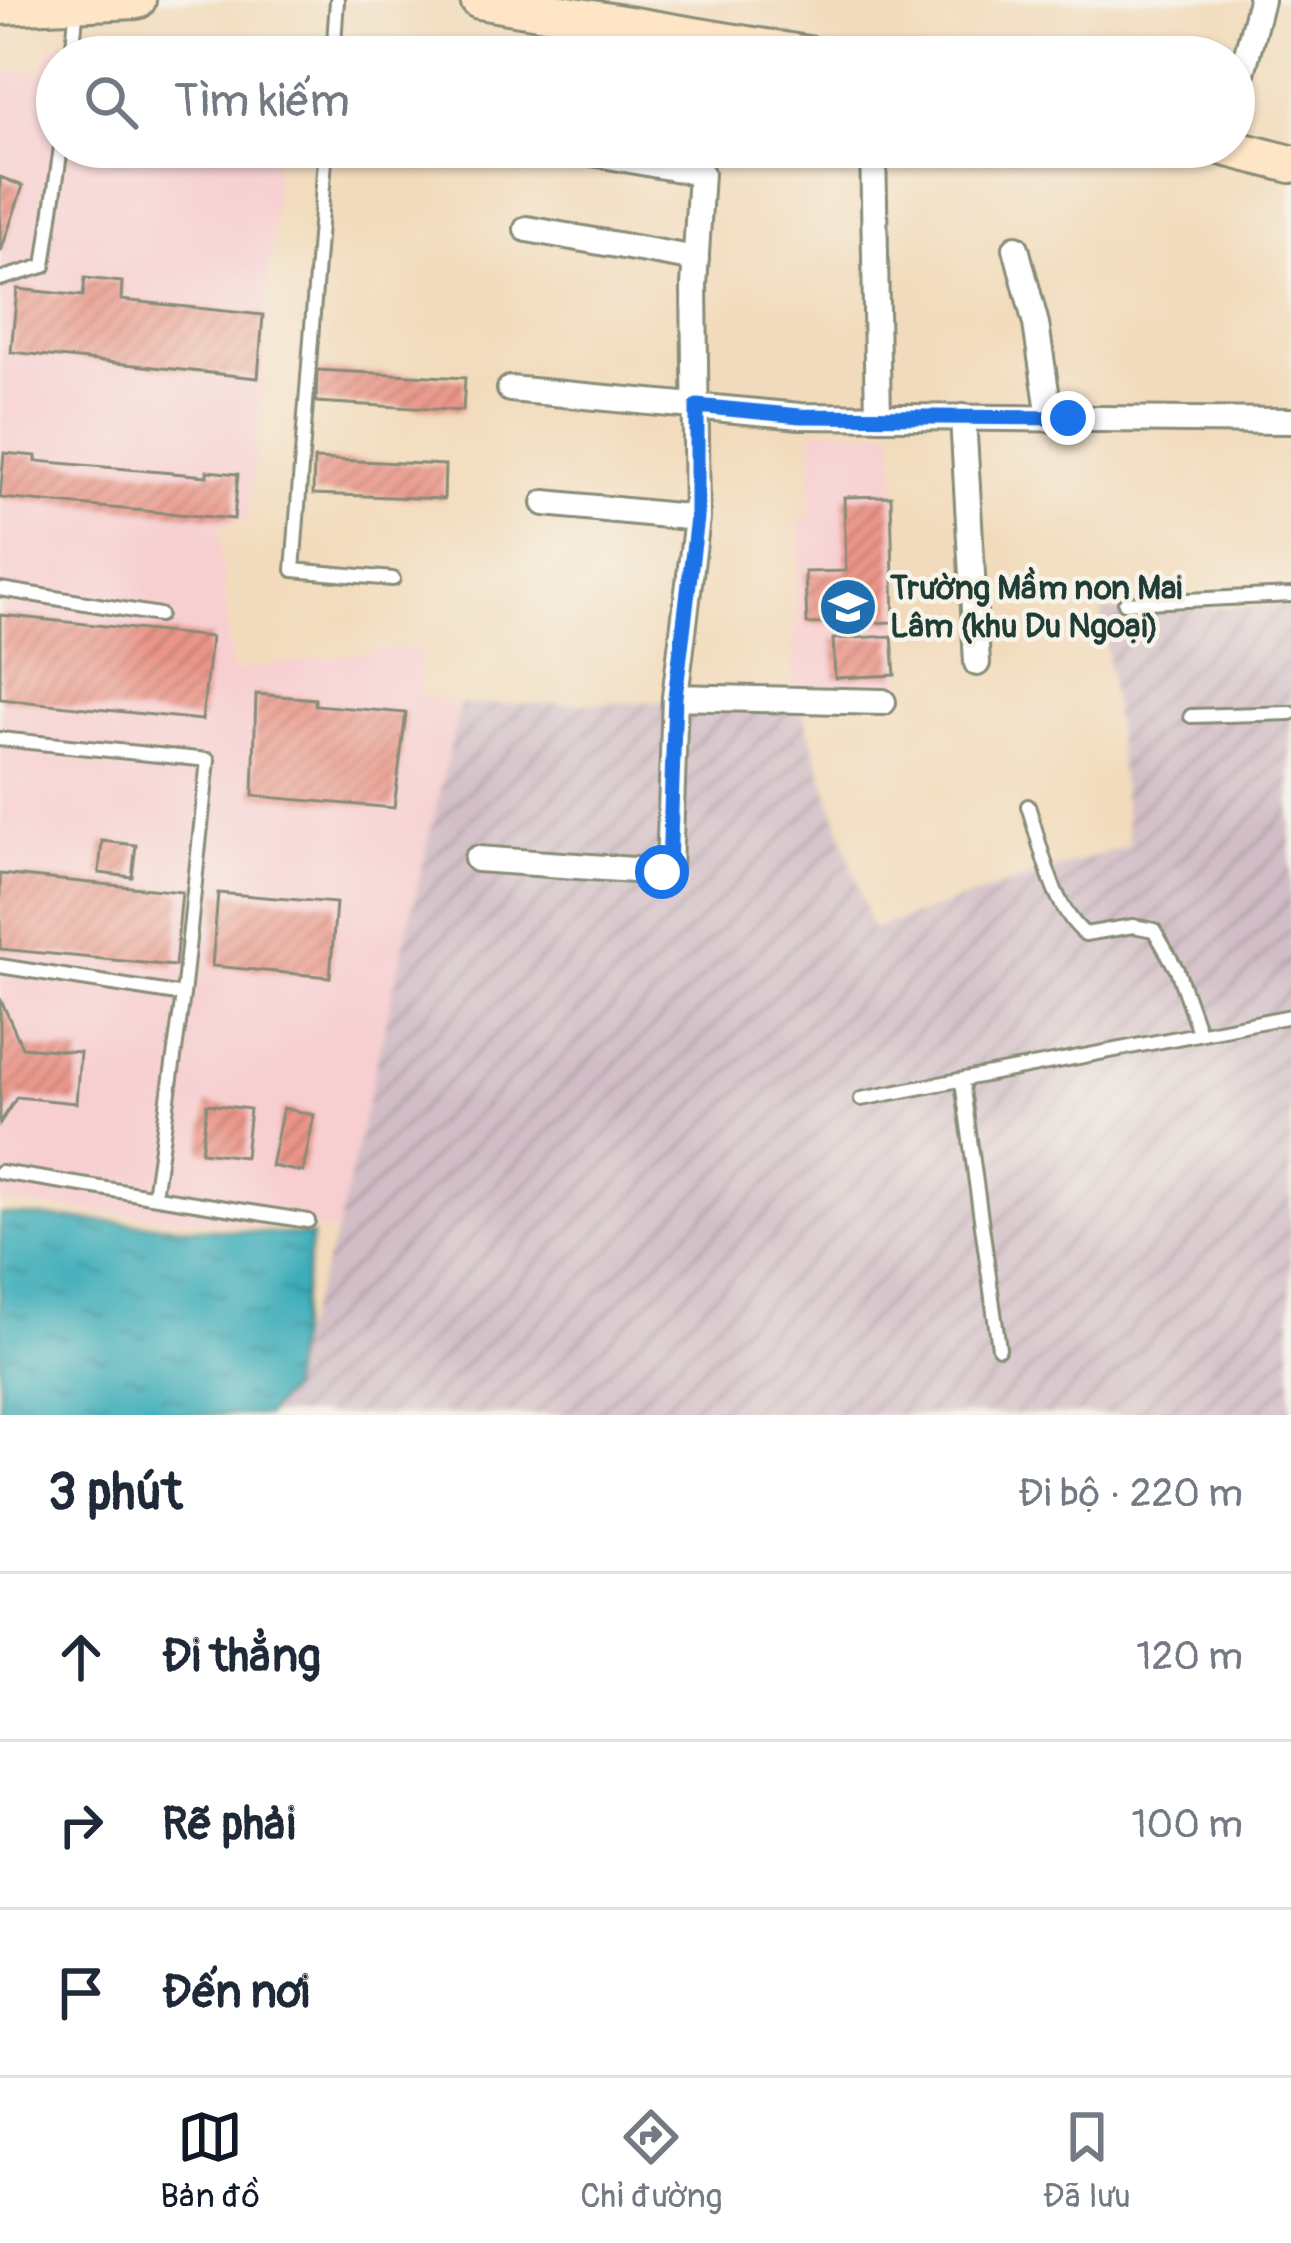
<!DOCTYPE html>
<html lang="vi">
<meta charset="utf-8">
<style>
:root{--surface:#fff;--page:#f2f2f3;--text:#1f2937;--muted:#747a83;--line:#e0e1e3;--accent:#111827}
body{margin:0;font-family:Pangolin,sans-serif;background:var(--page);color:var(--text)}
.stop{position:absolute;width:36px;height:36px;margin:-27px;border:9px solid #1a73e8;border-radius:50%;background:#fff}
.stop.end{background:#1a73e8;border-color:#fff;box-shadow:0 3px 12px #0008}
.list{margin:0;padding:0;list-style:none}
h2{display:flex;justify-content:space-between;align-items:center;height:156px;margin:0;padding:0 48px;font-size:51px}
h2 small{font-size:39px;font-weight:400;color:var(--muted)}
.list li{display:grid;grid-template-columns:78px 1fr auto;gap:36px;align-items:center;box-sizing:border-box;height:168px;padding:0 48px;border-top:3px solid var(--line)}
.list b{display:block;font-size:45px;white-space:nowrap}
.list em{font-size:39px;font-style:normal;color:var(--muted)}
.icon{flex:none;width:66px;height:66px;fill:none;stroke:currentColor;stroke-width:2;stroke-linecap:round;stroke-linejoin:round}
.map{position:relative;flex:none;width:1291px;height:1415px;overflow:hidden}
.search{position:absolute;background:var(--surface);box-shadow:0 3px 9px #0004;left:36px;right:36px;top:36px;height:132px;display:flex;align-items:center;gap:30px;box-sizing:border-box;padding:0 42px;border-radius:66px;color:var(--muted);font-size:45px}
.sheet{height:660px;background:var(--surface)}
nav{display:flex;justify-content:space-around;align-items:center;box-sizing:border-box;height:168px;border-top:3px solid var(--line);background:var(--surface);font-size:33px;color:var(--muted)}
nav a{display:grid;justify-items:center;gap:6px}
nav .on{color:var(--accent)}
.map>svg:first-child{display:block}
</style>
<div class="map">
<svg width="1291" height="1415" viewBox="0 0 1291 1415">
<defs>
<pattern id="industrial-furrows" width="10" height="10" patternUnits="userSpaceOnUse" patternTransform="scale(3)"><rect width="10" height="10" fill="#d2bdc6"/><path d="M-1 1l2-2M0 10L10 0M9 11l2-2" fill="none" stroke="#aa9ba2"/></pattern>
<pattern id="water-ripples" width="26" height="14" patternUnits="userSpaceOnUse" patternTransform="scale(3)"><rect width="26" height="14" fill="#3eadba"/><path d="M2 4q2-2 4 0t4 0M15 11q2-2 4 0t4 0" fill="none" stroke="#338e98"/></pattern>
<pattern id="building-hatch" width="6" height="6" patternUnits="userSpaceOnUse" patternTransform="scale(3)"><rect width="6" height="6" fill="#eb9588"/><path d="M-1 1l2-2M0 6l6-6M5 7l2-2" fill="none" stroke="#be7b70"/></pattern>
</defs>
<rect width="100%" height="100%" fill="#f7f3e8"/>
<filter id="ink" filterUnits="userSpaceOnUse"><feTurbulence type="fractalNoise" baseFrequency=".00833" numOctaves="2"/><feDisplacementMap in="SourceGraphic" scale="24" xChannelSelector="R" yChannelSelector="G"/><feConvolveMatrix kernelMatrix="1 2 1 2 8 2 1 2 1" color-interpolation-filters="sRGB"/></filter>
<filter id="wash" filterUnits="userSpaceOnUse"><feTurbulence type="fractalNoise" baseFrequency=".004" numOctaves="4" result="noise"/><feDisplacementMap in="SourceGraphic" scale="48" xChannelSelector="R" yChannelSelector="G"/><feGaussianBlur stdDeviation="2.7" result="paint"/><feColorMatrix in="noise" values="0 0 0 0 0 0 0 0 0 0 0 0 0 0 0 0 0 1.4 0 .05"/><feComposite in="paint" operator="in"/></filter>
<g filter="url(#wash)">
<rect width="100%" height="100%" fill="#f2dbbc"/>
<path fill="#f7cfd1" d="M129,42L282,54V57H57V147H277L264,381L247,520L219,525L232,671L420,645V697L460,705L337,1232L0,1204V71L43,74L49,46Z
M814,430H894L902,697L792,696L801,517H810Z"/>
<path fill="url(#industrial-furrows)" d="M1291,605V1415H271L337,1232L460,705L799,700L872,929L1129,845L1102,611Z"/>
<path fill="url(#water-ripples)" stroke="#2e7577" stroke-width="3" d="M0,1214L312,1236L288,1390L266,1415H0Z"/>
<g id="blocks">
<path fill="url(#building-hatch)" d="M0,177L23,186L1,251H0Z
M85,278L122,282L121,300L263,315L258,378L11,352L17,289L83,296Z
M317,370L465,378L463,411L316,402Z
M4,453L36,456V461L207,476V471L238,474L234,519L0,498Z
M314,459L445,465L444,499L313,494Z
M891,496L894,622L807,624L805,572L846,571L844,497Z
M0,615L211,637L202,720L0,699Z
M892,636L895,675L835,678L833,639Z
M256,694L315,699V705L406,713L394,808L253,796Z
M102,841L136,845L132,877L99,873Z
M0,874L182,892L175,966L0,949Z
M218,893L336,903L330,977L212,966Z
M0,998L22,1047L80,1052L76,1103L17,1097L0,1123Z
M207,1104L250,1109L245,1157L201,1152Z
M283,1108L314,1115L303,1172L271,1166Z"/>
</g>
</g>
<g filter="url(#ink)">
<use href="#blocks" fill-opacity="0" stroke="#888c78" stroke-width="3"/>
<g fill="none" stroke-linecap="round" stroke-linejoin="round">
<g stroke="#888c78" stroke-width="18">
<path id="lane" d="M72,57L77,4
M333,57L337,0
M326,147L293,570L393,579
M0,279L44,266L61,147
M0,589L159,615
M1125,603L1291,595
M1191,716L1291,713
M0,739L208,760L183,995L154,1196
M1028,806C1042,848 1051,905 1085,934L1133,926L1154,930L1177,970L1199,1032
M0,966L183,995
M962,1082L999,1348
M861,1099L1291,1016
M0,1172L308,1221"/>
</g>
<g stroke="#888c78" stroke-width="30">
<path id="street" d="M1234,132L1237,92L1261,0
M873,147L878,417
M571,149L701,173L694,286L697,518L675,697
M527,229L696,259
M1016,248L1036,324L1050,418
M510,389L800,416L1291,421
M963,417L977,663
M545,503L697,518
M477,859L662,872L669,868L675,697L883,702"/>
</g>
<g stroke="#888c78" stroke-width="42">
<path id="secondary" d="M479,0L819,57
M0,6L137,0
M1224,147L1291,164"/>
</g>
<use href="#lane" stroke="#fff" stroke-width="12"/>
<use href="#street" stroke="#fff" stroke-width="24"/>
<use href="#secondary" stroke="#fde5c5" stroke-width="36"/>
</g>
</g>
<g fill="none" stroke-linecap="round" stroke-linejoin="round" filter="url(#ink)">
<path stroke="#1a73e8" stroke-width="15" d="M662,872L669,868L675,697L697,518V406L800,416L1068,418"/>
</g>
<defs>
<g id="school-disc" transform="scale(3)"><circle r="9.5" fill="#1f6fb2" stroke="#f7f3e8"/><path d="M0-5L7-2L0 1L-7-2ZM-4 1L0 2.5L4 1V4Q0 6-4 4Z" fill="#fff"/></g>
</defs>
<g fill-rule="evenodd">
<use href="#school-disc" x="848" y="607"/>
</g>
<g text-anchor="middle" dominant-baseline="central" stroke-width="9" stroke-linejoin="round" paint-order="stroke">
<g font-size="33" font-weight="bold" fill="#1f3d34" stroke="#f7f3e8" text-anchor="start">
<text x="890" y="588">Trường Mầm non Mai<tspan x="890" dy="38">Lâm (khu Du Ngoại)</tspan></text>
</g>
</g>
</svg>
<div class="stop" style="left:662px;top:872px"></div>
<div class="stop end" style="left:1068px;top:418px"></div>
<div class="search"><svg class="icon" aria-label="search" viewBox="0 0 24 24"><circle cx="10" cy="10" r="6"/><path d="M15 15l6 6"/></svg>Tìm kiếm</div>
</div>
<section class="sheet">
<h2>3 phút<small>Đi bộ · 220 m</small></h2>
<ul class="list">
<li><svg class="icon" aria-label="ahead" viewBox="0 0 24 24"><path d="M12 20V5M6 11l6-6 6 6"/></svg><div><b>Đi thẳng</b></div><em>120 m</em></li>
<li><svg class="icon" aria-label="right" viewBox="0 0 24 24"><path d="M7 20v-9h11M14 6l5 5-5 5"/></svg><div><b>Rẽ phải</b></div><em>100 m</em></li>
<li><svg class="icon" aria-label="arrive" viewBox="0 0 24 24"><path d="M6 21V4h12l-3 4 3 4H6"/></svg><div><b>Đến nơi</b></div></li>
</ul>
</section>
<nav>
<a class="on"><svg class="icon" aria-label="map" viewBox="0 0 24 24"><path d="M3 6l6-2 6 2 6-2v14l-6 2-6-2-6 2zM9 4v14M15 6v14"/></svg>Bản đồ</a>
<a><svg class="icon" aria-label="directions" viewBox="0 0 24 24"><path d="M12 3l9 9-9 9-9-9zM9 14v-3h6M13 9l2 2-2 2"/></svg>Chỉ đường</a>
<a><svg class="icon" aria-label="saved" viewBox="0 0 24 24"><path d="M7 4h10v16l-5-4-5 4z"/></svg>Đã lưu</a>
</nav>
